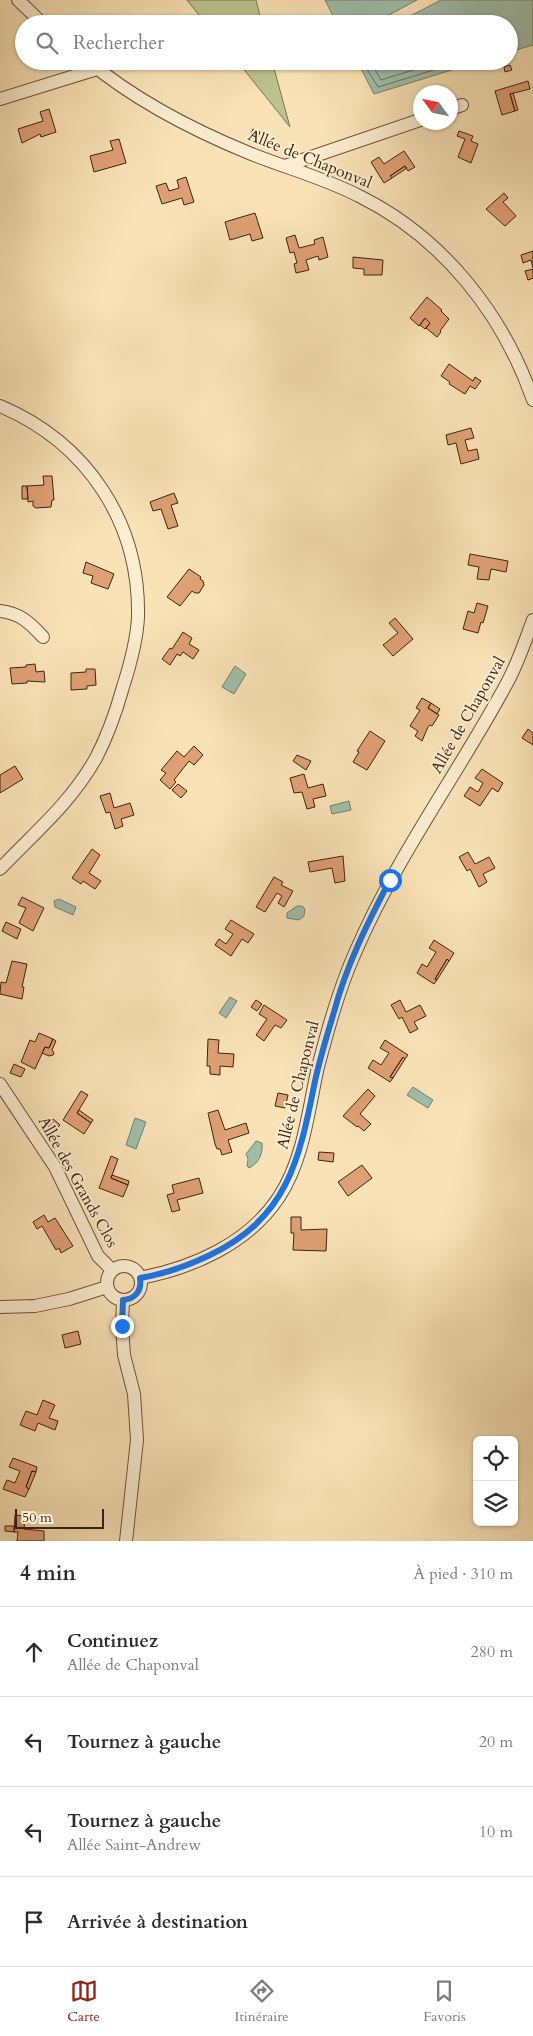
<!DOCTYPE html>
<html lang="fr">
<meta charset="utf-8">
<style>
:root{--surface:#fff;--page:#f7f7f7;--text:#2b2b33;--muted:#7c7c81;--line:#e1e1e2;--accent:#8f2418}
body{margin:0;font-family:Cardo,serif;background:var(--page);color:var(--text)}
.controls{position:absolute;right:15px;bottom:15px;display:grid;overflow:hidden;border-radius:8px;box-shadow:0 1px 4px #0004}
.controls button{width:45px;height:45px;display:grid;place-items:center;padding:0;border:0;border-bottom:1px solid var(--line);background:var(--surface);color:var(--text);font:25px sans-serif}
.compass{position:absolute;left:413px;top:85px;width:45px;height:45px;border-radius:50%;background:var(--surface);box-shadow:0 1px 4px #0004;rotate:303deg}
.scale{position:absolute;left:15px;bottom:12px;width:89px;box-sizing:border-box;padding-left:5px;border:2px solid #3b2410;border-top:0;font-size:14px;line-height:18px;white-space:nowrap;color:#3b2410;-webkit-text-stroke:4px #fbedd0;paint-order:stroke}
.stop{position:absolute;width:15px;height:15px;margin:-11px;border:4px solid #1a73e8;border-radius:50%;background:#fff}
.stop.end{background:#1a73e8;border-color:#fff;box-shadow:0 1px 5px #0008}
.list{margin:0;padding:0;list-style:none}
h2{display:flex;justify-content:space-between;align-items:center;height:65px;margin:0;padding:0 20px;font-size:21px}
h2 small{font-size:16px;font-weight:400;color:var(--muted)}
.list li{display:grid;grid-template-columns:32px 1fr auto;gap:15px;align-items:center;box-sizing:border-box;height:90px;padding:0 20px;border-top:1px solid var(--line)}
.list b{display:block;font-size:19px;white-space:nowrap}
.list p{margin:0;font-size:16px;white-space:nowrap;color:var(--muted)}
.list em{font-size:16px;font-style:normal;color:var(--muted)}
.icon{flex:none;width:28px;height:28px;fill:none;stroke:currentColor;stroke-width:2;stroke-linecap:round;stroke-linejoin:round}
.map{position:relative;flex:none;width:533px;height:1541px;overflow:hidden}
.search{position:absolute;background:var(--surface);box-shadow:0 1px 4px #0004;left:15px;right:15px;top:15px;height:55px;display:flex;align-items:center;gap:12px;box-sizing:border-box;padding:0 18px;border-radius:28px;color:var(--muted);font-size:19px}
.sheet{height:425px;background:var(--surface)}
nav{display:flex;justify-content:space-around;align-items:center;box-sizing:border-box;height:70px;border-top:1px solid var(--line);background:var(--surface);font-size:14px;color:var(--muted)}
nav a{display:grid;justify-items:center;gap:2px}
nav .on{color:var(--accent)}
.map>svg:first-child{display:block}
</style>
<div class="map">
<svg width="533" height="1541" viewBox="0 0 533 1541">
<rect width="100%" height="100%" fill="#f9e3b6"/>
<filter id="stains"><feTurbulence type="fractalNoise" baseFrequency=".004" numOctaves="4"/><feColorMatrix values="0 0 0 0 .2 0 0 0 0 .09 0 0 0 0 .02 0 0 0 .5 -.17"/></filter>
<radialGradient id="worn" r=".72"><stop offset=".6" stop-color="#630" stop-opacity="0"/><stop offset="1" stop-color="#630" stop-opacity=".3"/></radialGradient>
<path fill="#bbc490" stroke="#7b7450" d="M187,0H256L262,24H206Z
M237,61H272L290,127Z"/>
<path fill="#9ebeaa" stroke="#76806c" d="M325,0H417L372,24H337Z
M441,0H533V45L509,52V24H395Z
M357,61H481L374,94Z
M235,666L246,674L234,694L222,687Z
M349,801L351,810L332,814L330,806Z
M59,899L76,907L73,915L55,907L54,901Z
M297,906H302L305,909L304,916L299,920L287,918V913Z
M230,997L237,1001L226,1018L219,1013Z
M413,1087L433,1100L428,1108L407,1095Z
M135,1118L146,1122L136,1149L126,1145Z
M256,1141L262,1143C263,1154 259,1163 249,1168L247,1166L248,1159L246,1154Z"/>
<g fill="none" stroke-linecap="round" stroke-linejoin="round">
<path stroke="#6c715d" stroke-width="1" d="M362,61L378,87L463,61
M370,61L381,80L442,61"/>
</g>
<path fill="#dfa073" stroke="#3b2410" d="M510,65L512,70L505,72L504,67Z
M528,81L530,89L510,94L515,111L502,115L495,91Z
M513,93L518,110L515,111L510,94Z
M49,109L56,132L41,137L40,134L22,143L18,129L43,121L40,112Z
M253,129L260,132L257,139L250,137Z
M459,131L473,136L471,141L478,144L471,163L458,157L465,139L457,136Z
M119,139L126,163L94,172L90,156L113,150L110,141Z
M404,151L415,167L408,171L405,166L390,176L392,178L384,183L371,162L379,157L384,164Z
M405,166L407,168L392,178L390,176Z
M186,177L194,202L184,205L182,198L162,204L156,186L166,183L169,191L179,188L177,180Z
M504,193L508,198L503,202L516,216L505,226L486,209Z
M255,213L263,238L252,241L250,234L230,240L225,222Z
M295,235L299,248L315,244L314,240L323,237L328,257L319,260L318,256L306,260L309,270L296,273L294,264L297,263L294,252L290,253L286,238Z
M533,251V268L531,260L523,263L521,255Z
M353,257L383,260L382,275H364V269L353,268Z
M533,269V278L528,280L525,271Z
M427,297L442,310L441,311L449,319L440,331L441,332L437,337L426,328L430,323L425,318L419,326L410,318Z
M425,318L430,323L425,329L420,325Z
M449,364L473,381L475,377L481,381L475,389L470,386L465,394L449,384L450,382L441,376Z
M471,428L474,438L465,440L468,451L477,449L479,459L461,464L456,443L448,445L446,435Z
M43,476H52L54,500H52L51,507L36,508L33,506V501L28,502L27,486L44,485Z
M22,486H27L28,499H22Z
M174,493L178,503L171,505L178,526L168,529L161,509L153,511L150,502Z
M470,554L508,561L506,572L491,569L489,580L477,579L479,567L468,565Z
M86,562L114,574L108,589L91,583L93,576L83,573Z
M189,569L201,577L200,579L203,581L204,585L199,593H195L192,591L180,606L167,597Z
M477,603L488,606L483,623L481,622L478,633L463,629L468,611L474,613Z
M395,618L413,639L393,656L383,645L398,633L389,623Z
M183,632L192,638L189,644L199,650L193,659L183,652L180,656L177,654L170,665L162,659L170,648L172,649Z
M35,664L36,672L44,671L45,682L27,681V683L12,684L10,668L26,667V665Z
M86,669H95L96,685L87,686V689L71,690V673L86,672Z
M422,698L431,703L428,708L439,715L432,726L430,725L428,727L422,741L415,736L418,731L410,726L420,710L416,708Z
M431,703L440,709L437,714L428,708Z
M528,729L533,733V745L522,738Z
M370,731L385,741L367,770L353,762L359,752L357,751Z
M194,746L203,755L194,765L189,761L174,780L176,782L170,789L160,780L166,773L161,770L177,751L184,757Z
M297,755L311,761L306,770L293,761Z
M15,766L23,779L0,793V775Z
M482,769L503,783L498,792L492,788L480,806L464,796L470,787L478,792L483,783L475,778Z
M304,774L308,788L323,784L326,796L313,799L315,807L307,809L302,792L294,793L290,778Z
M178,784L187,791L181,798L172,790Z
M110,793L114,808L130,803L134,815L121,819L123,826L115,829L110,812L106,813L100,796Z
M92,849L100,855L89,873L101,881L95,889L83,881L81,884L72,878Z
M468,852L475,864L489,857L495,868L483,874L487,882L479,887L470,869L467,871L459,857Z
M343,856L345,881L335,883L332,868L310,872L308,862Z
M274,877L283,882L281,885L293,891L284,907L278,903L282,896L277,893L265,912L256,907Z
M22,897L44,908L33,931L19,923L26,908L18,905Z
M231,920L254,934L248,943L242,939L231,956L215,945L219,939L226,944L233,934L225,929Z
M6,922L21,929L17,939L2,931Z
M434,940L454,953L449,961L447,959L435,979L437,980L434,984L417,973L422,964L427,967L436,952L429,948Z
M447,959L449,961L437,980L435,979Z
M12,961L27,964L22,987H24L22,999L0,994L1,982L6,983Z
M256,1000L262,1004L257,1011L251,1007Z
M400,1000L406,1012L420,1005L426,1016L414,1022L418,1029L410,1033L402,1017L399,1019L391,1005Z
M264,1005L287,1020L281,1028L275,1025L264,1041L256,1035L267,1019L259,1014Z
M39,1033L53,1039L49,1048L45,1047L35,1069L21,1062L30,1040L35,1042Z
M53,1039L56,1041L52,1050L54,1053L53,1055L49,1056L42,1053L45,1047L49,1048Z
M208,1039L219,1040L218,1053L234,1054L233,1067L220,1066V1075L210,1074V1066H207Z
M385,1040L408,1055L405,1059L403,1057L390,1077L393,1078L390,1082L368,1068L373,1060L381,1065L389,1053L380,1048Z
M403,1057L405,1059L393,1078L390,1077Z
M14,1064L25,1069L21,1077L10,1073Z
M368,1089L375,1096L360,1114L371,1124L364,1131L358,1126L357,1127L343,1116Z
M81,1091L88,1095L77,1113L91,1123L84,1134L63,1120Z
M278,1093L288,1095L285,1108L275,1106Z
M79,1110L93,1120L91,1123L77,1113Z
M218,1110L225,1130L246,1123L249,1133L228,1140L232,1152L222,1155L220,1149H217L215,1144L208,1113Z
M53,1119L60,1125L54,1131L48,1126Z
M319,1152L334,1153L333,1162L318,1160Z
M111,1156L118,1159L111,1178L128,1185L123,1197L99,1188Z
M362,1165L372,1178L348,1196L338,1182Z
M112,1175L129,1181L128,1185L111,1178Z
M199,1178L203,1193L177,1200L180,1210L172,1212L167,1195L174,1193L172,1185Z
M44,1215L48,1222L55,1218L73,1246L61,1253L59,1248L56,1250L42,1226L37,1229L33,1222Z
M291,1217H301V1230L327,1229L326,1251L293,1250L294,1233H291Z
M78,1331L81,1344L65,1348L62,1335Z
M43,1400L55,1405L49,1418L58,1421L55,1430L38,1423L35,1431L20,1425L26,1411L37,1415Z
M13,1458L37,1467L36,1472L32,1471L26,1487L29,1489L25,1497L3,1489L7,1480L15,1483L20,1471L9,1467Z
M32,1471L36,1472L29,1489L26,1487Z
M15,1515L25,1516L24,1529L44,1531V1541H17L18,1532H14Z
M5,1526H14V1532L5,1531Z"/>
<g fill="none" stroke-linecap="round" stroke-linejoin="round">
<g stroke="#6a543a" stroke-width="14">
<path id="minor" d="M18,0L43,24
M88,61C135,100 193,130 249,153C286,168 325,178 361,197C443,238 503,314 533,400
M0,99L97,69
M450,109L462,105
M285,166L420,120
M0,406C87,443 140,522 138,617C137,641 130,665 123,687C116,712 108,735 96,758C70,804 35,832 0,869
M0,611C20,613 30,623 43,637
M0,1084L55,1167L98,1256L112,1270
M107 1283a17 17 0 1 1 34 0a17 17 0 1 1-34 0Z
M140,1278C193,1268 249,1243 279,1197C304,1159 308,1111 318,1067C328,1029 339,989 355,953C396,857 458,774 507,683C518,663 525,641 533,620
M123,1300L122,1326L124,1355L134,1394L137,1440L126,1541
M0,1307L35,1306L69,1299L107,1287"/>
</g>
<use href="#minor" stroke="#fbedd0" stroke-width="12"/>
</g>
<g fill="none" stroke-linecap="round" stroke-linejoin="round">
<path stroke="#1a73e8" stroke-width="6" d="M122,1326L123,1300C135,1299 142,1291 140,1278C164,1274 187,1266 208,1256C288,1218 299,1161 315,1081C320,1058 327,1035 334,1012C346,966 368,922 390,880"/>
</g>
<g text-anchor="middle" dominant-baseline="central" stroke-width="4" stroke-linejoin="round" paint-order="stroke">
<g font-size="16" fill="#3b2410" stroke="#fbedd0">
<text transform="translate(310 159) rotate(22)">Allée de Chaponval</text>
<text transform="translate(468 715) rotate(-60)">Allée de Chaponval</text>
<text transform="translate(298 1085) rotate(-76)">Allée de Chaponval</text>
<text transform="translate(78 1182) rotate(61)">Allée des Grands Clos</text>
</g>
</g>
<rect width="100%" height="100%" filter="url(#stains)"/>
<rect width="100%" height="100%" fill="url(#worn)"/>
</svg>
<div class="controls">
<button><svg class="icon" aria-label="locate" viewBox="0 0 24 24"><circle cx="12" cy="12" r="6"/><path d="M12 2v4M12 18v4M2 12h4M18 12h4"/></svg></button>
<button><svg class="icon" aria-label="layers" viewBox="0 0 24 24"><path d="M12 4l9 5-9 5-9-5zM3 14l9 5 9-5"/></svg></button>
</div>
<svg class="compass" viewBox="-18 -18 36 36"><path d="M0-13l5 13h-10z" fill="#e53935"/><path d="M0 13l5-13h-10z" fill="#7c7c81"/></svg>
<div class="scale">50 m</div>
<div class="stop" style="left:390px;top:880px"></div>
<div class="stop end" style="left:122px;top:1326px"></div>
<div class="search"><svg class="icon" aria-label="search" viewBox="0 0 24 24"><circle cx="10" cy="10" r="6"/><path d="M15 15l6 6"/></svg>Rechercher</div>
</div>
<section class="sheet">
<h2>4 min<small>À pied · 310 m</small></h2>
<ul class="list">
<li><svg class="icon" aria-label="ahead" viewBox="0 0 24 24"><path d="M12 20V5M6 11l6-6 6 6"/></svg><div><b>Continuez</b><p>Allée de Chaponval</p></div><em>280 m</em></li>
<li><svg class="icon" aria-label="left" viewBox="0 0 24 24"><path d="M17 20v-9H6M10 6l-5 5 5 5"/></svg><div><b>Tournez à gauche</b></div><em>20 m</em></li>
<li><svg class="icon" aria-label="left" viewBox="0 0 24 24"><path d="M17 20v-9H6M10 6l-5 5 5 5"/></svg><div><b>Tournez à gauche</b><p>Allée Saint-Andrew</p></div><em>10 m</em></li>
<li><svg class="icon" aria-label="arrive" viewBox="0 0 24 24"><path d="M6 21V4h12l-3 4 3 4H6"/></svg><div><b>Arrivée à destination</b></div></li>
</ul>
</section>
<nav>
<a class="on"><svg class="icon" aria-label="map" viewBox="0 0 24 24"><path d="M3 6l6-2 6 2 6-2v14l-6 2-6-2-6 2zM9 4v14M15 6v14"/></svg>Carte</a>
<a><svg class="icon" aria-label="directions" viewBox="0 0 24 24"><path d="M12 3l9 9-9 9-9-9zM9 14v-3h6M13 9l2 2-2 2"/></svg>Itinéraire</a>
<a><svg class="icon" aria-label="saved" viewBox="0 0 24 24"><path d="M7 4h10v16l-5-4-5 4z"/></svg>Favoris</a>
</nav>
